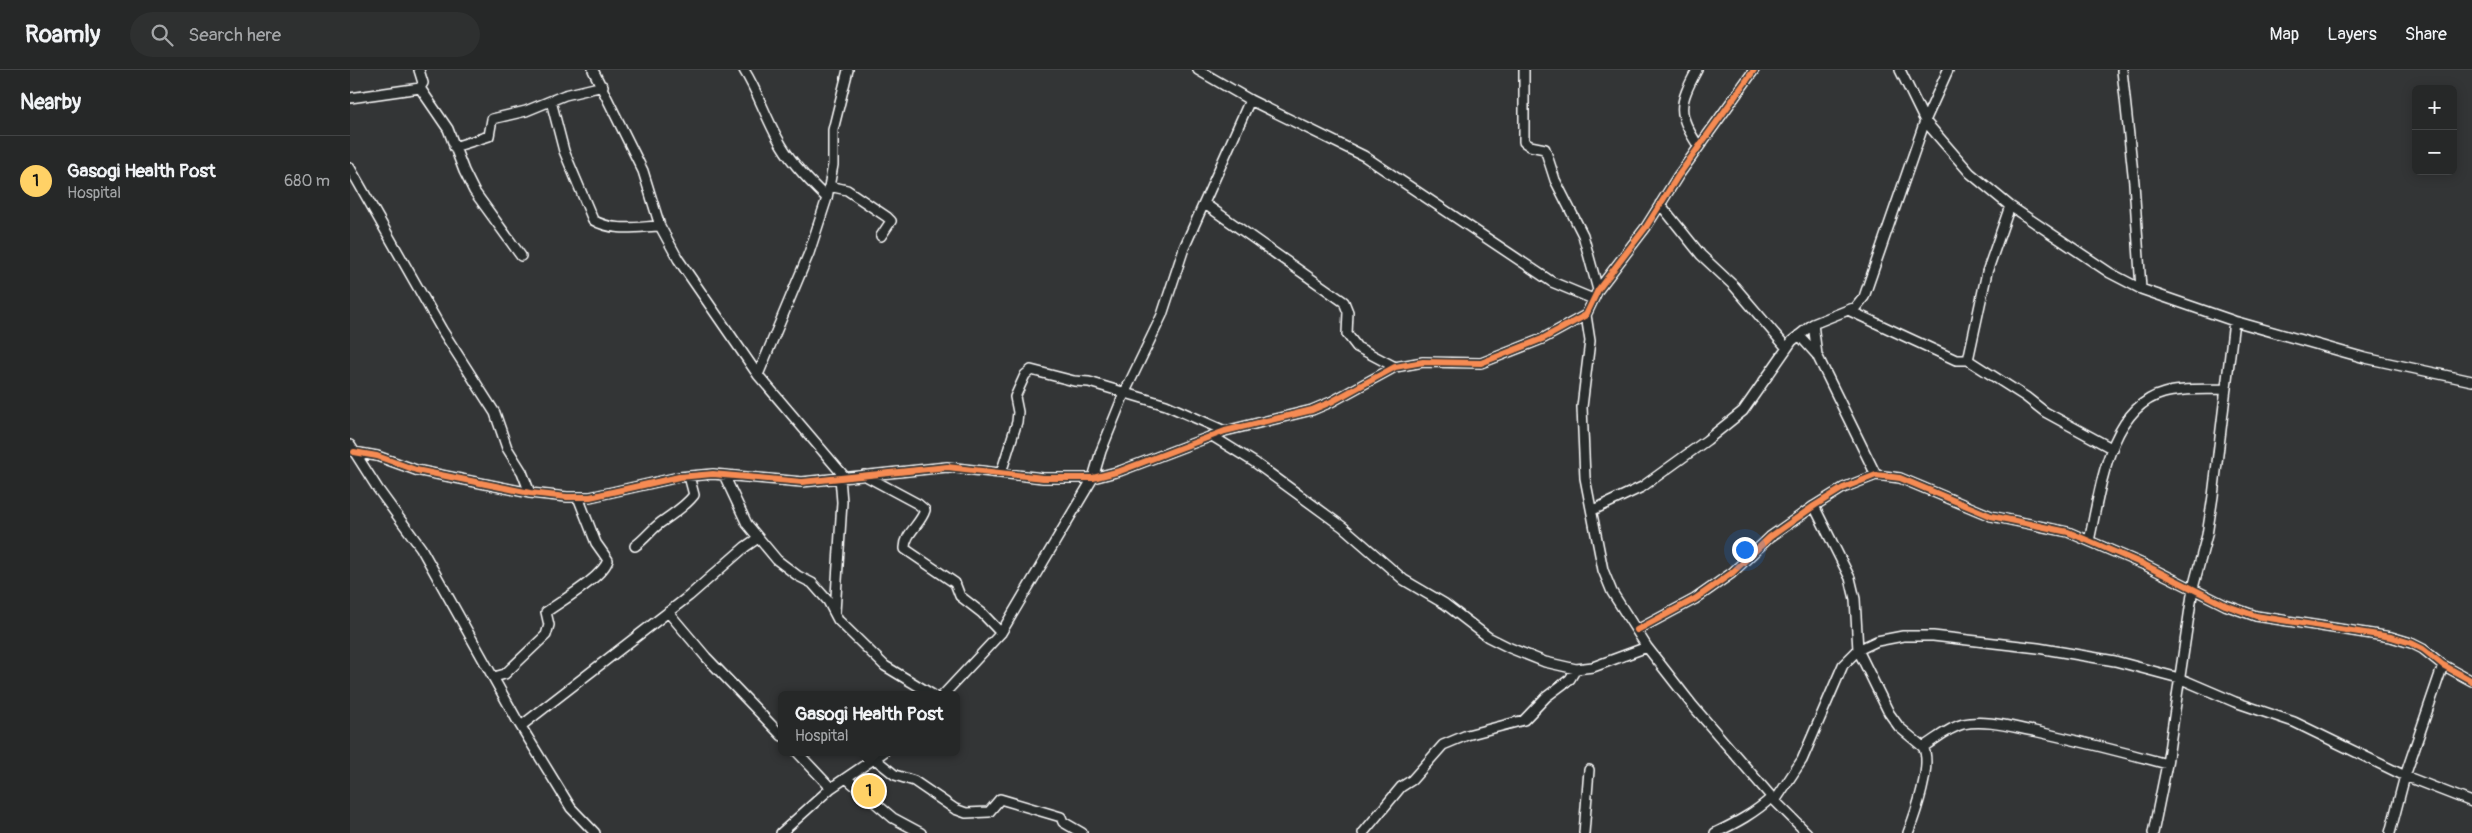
<!DOCTYPE html>
<meta charset="utf-8">
<style>
:root{--surface:#262828;--page:#2e3030;--text:#f1f3f6;--muted:#a4a6a8;--line:#424445;--accent:#ffd166}
body{margin:0;font-family:Pangolin,sans-serif;background:var(--page);color:var(--text)}
.controls{position:absolute;right:15px;top:15px;display:grid;overflow:hidden;border-radius:8px;box-shadow:0 2px 12px #0003}
.controls button{width:45px;height:45px;display:grid;place-items:center;padding:0;border:0;border-bottom:1px solid var(--line);background:var(--surface);color:var(--text);font:25px sans-serif}
.you{position:absolute;left:1394px;top:479px;width:18px;height:18px;margin:-12px;border:4px solid #fff;border-radius:50%;background:#1a73e8;box-shadow:0 0 0 8px #1a73e833}
.badge{display:grid;place-items:center;width:32px;height:32px;border-radius:50%;background:var(--accent);color:#111;font-size:16px;font-weight:700}
.pin{position:absolute;translate:-50% -50%;border:2px solid #fff;box-shadow:0 1px 5px #0006}
.popup{position:absolute;left:428px;top:621px;width:182px;height:65px;box-sizing:border-box;display:grid;place-content:center;border-radius:8px;background:var(--surface);filter:drop-shadow(0 1px 4px #0005);font-size:16px;white-space:nowrap;color:var(--muted)}
.popup b{font-size:19px;color:var(--text)}
.popup::after{content:'';position:absolute;left:50%;top:100%;margin-left:-10px;border:10px solid transparent;border-top-color:var(--surface)}
.list{margin:0;padding:0;list-style:none}
h2{display:flex;justify-content:space-between;align-items:center;height:65px;margin:0;padding:0 20px;font-size:21px}
h2 small{font-size:16px;font-weight:400;color:var(--muted)}
.list li{display:grid;grid-template-columns:32px 1fr auto;gap:15px;align-items:center;box-sizing:border-box;height:90px;padding:0 20px;border-top:1px solid var(--line)}
.list b{display:block;font-size:19px;white-space:nowrap}
.list p{margin:0;font-size:16px;white-space:nowrap;color:var(--muted)}
.list em{font-size:16px;font-style:normal;color:var(--muted)}
.icon{flex:none;width:28px;height:28px;fill:none;stroke:currentColor;stroke-width:2;stroke-linecap:round;stroke-linejoin:round}
.map{position:relative;flex:none;width:2122px;height:763px;overflow:hidden}
header{display:flex;align-items:center;gap:30px;box-sizing:border-box;height:70px;padding:0 25px;background:var(--surface);border-bottom:1px solid var(--line)}
header strong{font-size:24px}
nav{display:flex;gap:28px;margin-inline-start:auto;font-size:18px}
.search{width:350px;height:45px;background:var(--page);display:flex;align-items:center;gap:12px;box-sizing:border-box;padding:0 18px;border-radius:28px;color:var(--muted);font-size:19px}
main{display:flex}
aside{flex:1;background:var(--surface)}
.map>svg:first-child{display:block}
</style>
<header>
<strong>Roamly</strong>
<div class="search"><svg class="icon" aria-label="search" viewBox="0 0 24 24"><circle cx="10" cy="10" r="6"/><path d="M15 15l6 6"/></svg>Search here</div>
<nav><a>Map</a><a>Layers</a><a>Share</a></nav>
</header>
<main>
<aside>
<h2>Nearby<small></small></h2>
<ul class="list">
<li><span class="badge">1</span><div><b>Gasogi Health Post</b><p>Hospital</p></div><em>680 m</em></li>
</ul>
</aside>
<div class="map">
<svg width="2122" height="763" viewBox="0 0 2122 763">
<rect width="100%" height="100%" fill="#333536"/>
<filter id="ink" filterUnits="userSpaceOnUse"><feTurbulence type="fractalNoise" baseFrequency=".02" numOctaves="2"/><feDisplacementMap in="SourceGraphic" scale="10" xChannelSelector="R" yChannelSelector="G"/><feConvolveMatrix kernelMatrix="1 2 1 2 8 2 1 2 1" color-interpolation-filters="sRGB"/></filter>
<g filter="url(#ink)">
<g fill="none" stroke-linecap="round" stroke-linejoin="round">
<g stroke="#fff" stroke-width="12">
<path id="minor" d="M243,0L293,101L310,156L328,189L408,305L494,406
M394,0C408,22 415,46 428,69C438,89 461,113 477,128
M848,0L900,30L1014,86L1202,212L1243,229
M1174,0V72L1180,76L1195,79L1205,110L1233,165L1248,220
M1347,0C1328,35 1327,43 1349,77
M1550,0L1575,51L1620,103L1660,136L1760,203L1791,219L1884,251L2015,288L2122,311
M1772,0L1784,113L1791,219
M70,18L98,59L114,101L124,121L171,186
M0,28L70,18L73,13L69,0
M201,31L214,81L243,150C263,162 287,157 310,156
M104,77L139,66L142,49L176,41L215,25L253,16
M0,98L92,260L145,343L157,378L172,402L180,423
M479,116L497,120L537,147L541,151L531,166
M855,134L994,232L998,242L997,264L1007,277L1045,297
M1310,134L1351,185L1384,216L1436,277
M1498,240L1506,237L1514,227L1575,51L1598,0
M1236,245L1240,271L1232,337L1235,408L1253,500L1262,522L1297,577L1343,636L1425,731L1457,763
M1463,254L1467,285
M1449,265L1467,285L1526,405
M1618,290L1637,202L1660,136
M408,305L459,183L477,128L483,95V60L498,0
M862,366L904,392L993,457L1054,510L1095,534L1138,567L1160,578L1195,592L1226,599L1243,597L1297,577
M0,375L28,419L71,478L167,650L221,738L245,763
M4,382L27,386L66,400L180,423L217,427H240L329,407L363,404L452,412L597,397L693,408H743L770,401L875,361L962,340L981,332L1045,297L1073,292L1131,293L1192,269L1236,245L1248,220L1296,157L1328,106L1404,0
M651,403L667,352L668,342L665,327L675,305L681,300L724,311L739,312L816,335L875,361
M374,405L397,454L427,490L448,506L462,513L478,531L488,550L535,596L583,625
M514,405L568,434L575,440C571,454 554,464 555,479L605,513L610,526L632,543L651,563
M1464,436L1500,508L1505,529L1508,580L1539,643L1549,657L1573,677C1583,694 1565,745 1558,763
M1243,440L1292,417L1357,370L1393,341L1442,271L1463,254L1498,240L1606,290H1618L1676,327L1695,342L1763,379
M1739,471C1750,423 1758,338 1814,323C1833,318 1856,320 1876,319
M285,476C295,469 300,461 309,454C322,444 334,438 344,425L339,406
M318,542L356,587L432,666
M485,542L492,432L490,407
M1287,560L1345,529L1382,503L1420,467L1464,436L1493,418L1526,405L1550,408L1641,446L1718,462L1795,495L1875,535L1906,546L2041,567L2061,573L2073,579L2093,595L2122,611
M144,607L155,604L196,565L199,555L196,542C211,531 253,507 258,490L246,473L228,427
M593,625L651,563L743,408L751,381L774,324L812,245L834,178L900,30
M171,656L339,526L395,477L408,468
M1573,677C1586,669 1598,658 1613,654C1635,649 1662,657 1684,661C1729,671 1773,682 1817,694
M447,682L481,718
M525,689L545,705L564,711L605,739L616,743L639,742L650,729L711,747L713,752L732,763
M496,708L543,748L571,763
M1425,731L1452,690L1493,595L1508,580L1527,571L1553,566H1583L1688,578L1765,591L1829,608L1885,632L1944,652L2055,706L2122,732
M431,763L481,718L534,682
M1013,763L1051,717L1062,710L1093,675L1117,665L1174,650L1196,627L1220,609L1226,599
M1234,763L1239,700
M1365,763C1386,753 1405,743 1422,727
M1803,763L1817,694L1843,518L1857,465L1863,426L1884,251
M2040,763L2055,706L2093,595"/>
</g>
<use href="#minor" stroke="#2a2d2e" stroke-width="9"/>
<g stroke="#2a2d2e" stroke-width="9">
<path id="cycleway" d="M4,382L27,386L66,400L180,423L217,427H240L329,407L363,404L452,412L597,397L693,408H743L770,401L875,361L962,340L981,332L1045,297L1073,292L1131,293L1192,269L1236,245L1248,220L1296,157L1328,106L1404,0
M1287,560L1345,529L1382,503L1420,467L1464,436L1493,418L1526,405L1550,408L1641,446L1718,462L1795,495L1875,535L1906,546L2041,567L2061,573L2073,579L2093,595L2122,611"/>
</g>
<use href="#cycleway" stroke="#f68b52" stroke-width="6"/>
</g>
</g>
</svg>
<div class="controls">
<button>+</button>
<button>−</button>
</div>
<div class="you"></div>
<div class="pin badge" style="left:519px;top:721px">1</div>
<div class="popup"><b>Gasogi Health Post</b>Hospital</div>
</div>
</main>
